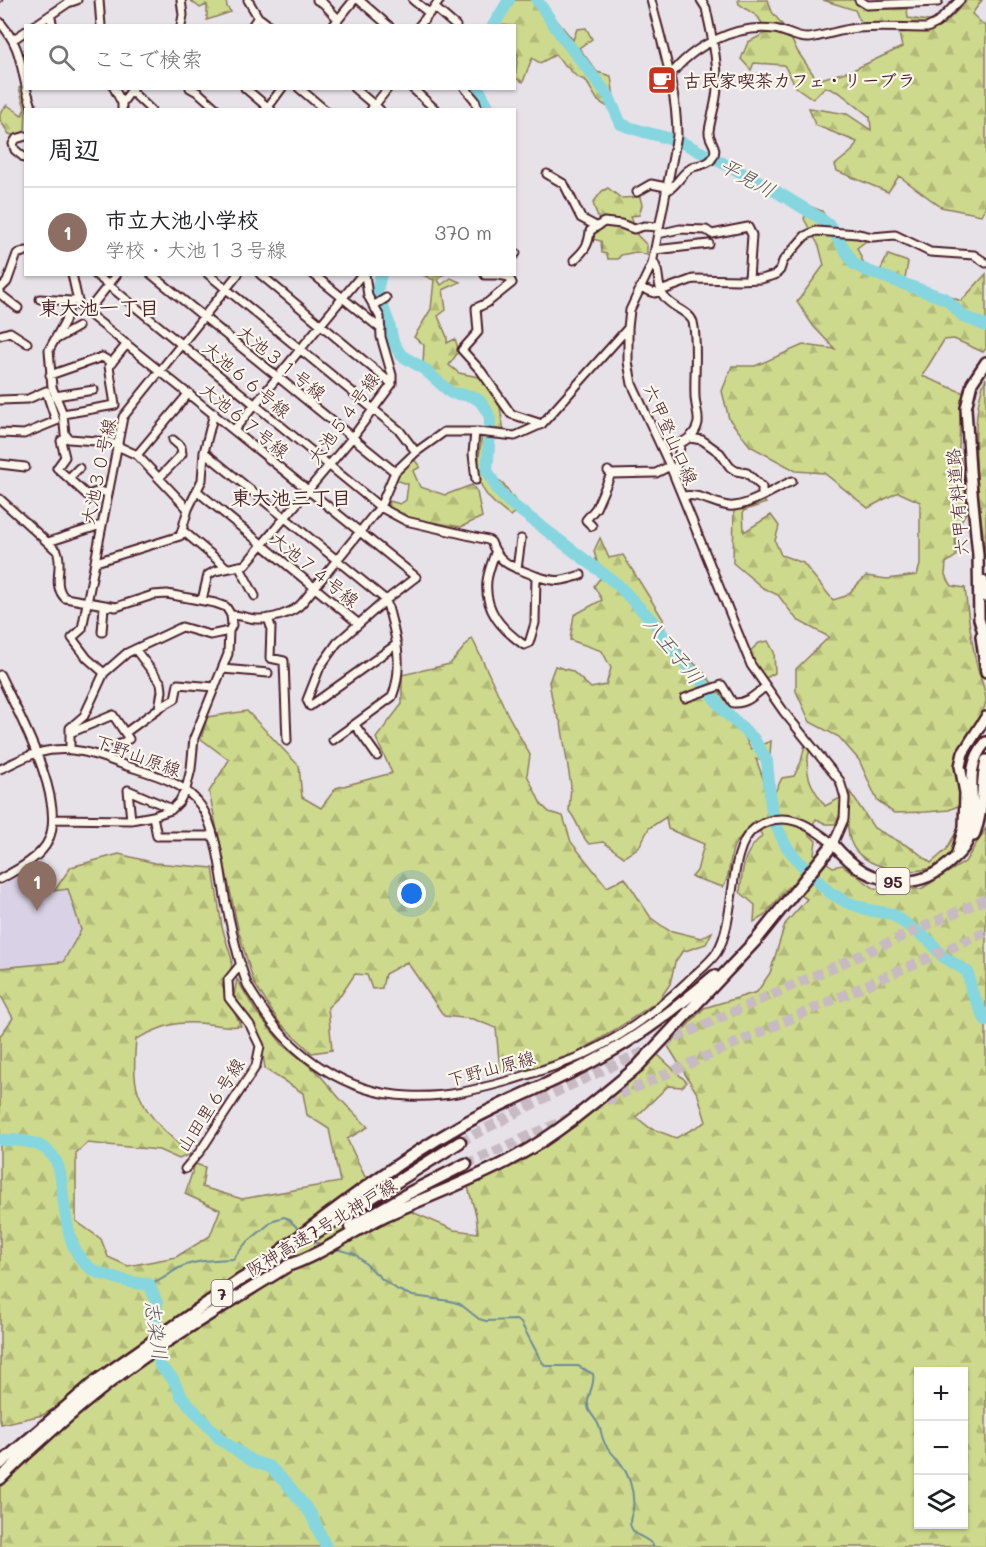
<!DOCTYPE html>
<html lang="ja">
<meta charset="utf-8">
<style>
:root{--surface:#fff;--page:#f6f6f6;--text:#202124;--muted:#757577;--line:#e0e0e0;--accent:#c8321e}
body{margin:0;font-family:Mali,"Klee One",sans-serif;background:var(--page);color:var(--text)}
.controls{position:absolute;right:18px;bottom:18px;display:grid;overflow:hidden;border-radius:0px;box-shadow:0 2px 4px #0004}
.controls button{width:54px;height:54px;display:grid;place-items:center;padding:0;border:0;border-bottom:2px solid var(--line);background:var(--surface);color:var(--text);font:30px sans-serif}
.you{position:absolute;left:412px;top:894px;width:21px;height:21px;margin:-15px;border:4px solid #fff;border-radius:50%;background:#1a73e8;box-shadow:0 0 0 9px #1a73e833}
.badge{display:grid;place-items:center;width:39px;height:39px;border-radius:50%;background:var(--accent);color:#fff;font-size:20px;font-weight:700}
.pin{position:absolute;translate:-50% -50px;filter:drop-shadow(0 2px 3px #0008)}
.pin::after{content:'';position:absolute;top:32px;width:21px;height:18px;background:inherit;clip-path:polygon(0 0,100% 0,50% 100%)}
.list{margin:0;padding:0;list-style:none}
h2{display:flex;justify-content:space-between;align-items:center;height:78px;margin:0;padding:0 24px;font-size:26px}
h2 small{font-size:20px;font-weight:400;color:var(--muted)}
.list li{display:grid;grid-template-columns:39px 1fr auto;gap:18px;align-items:center;box-sizing:border-box;height:90px;padding:0 24px;border-top:2px solid var(--line)}
.list b{display:block;font-size:22px;white-space:nowrap}
.list p{margin:0;font-size:20px;white-space:nowrap;color:var(--muted)}
.list em{font-size:20px;font-style:normal;color:var(--muted)}
.icon{flex:none;width:33px;height:33px;fill:none;stroke:currentColor;stroke-width:2;stroke-linecap:round;stroke-linejoin:round}
.map{position:relative;flex:none;width:986px;height:1547px;overflow:hidden}
.search{position:absolute;background:var(--surface);box-shadow:0 2px 4px #0004;left:24px;top:24px;width:492px;height:66px;display:flex;align-items:center;gap:15px;box-sizing:border-box;padding:0 21px;border-radius:0px;color:var(--muted);font-size:22px}
.panel{position:absolute;background:var(--surface);box-shadow:0 2px 4px #0004;left:24px;top:108px;width:492px;height:168px;border-radius:0px}
.map>svg:first-child{display:block}
</style>
<div class="map">
<svg width="986" height="1547" viewBox="0 0 986 1547">
<defs>
<pattern id="forest-firs" width="22" height="20" patternUnits="userSpaceOnUse" patternTransform="scale(1.5)"><rect width="22" height="20" fill="#cdd98c"/><path d="M5 1l3.5 6h-7zM16 11l3.5 6h-7z" fill="#b2ba79"/></pattern>
</defs>
<rect width="100%" height="100%" fill="#e7e1e8"/>
<filter id="ink" filterUnits="userSpaceOnUse"><feTurbulence type="fractalNoise" baseFrequency=".0167" numOctaves="2"/><feDisplacementMap in="SourceGraphic" scale="12" xChannelSelector="R" yChannelSelector="G"/><feConvolveMatrix kernelMatrix="1 2 1 2 8 2 1 2 1" color-interpolation-filters="sRGB"/></filter>
<g filter="url(#ink)">
<path fill="#d9d1e5" d="M42,859L49,892L68,889L81,930L63,962L0,968V887Z"/>
<path fill="url(#forest-firs)" stroke="#8c7c5c" stroke-width="1.5" fill-rule="evenodd" d="M190,0H226L227,7L231,12L207,20V5L200,8Z
M511,0H540L573,40L577,29L586,28L592,39L579,48L597,72L611,76L616,112L598,101L586,81L576,76L555,55L540,63L532,58L523,82L515,78L518,55L515,51L514,26L497,25Z
M738,0H768L772,12L785,28L763,25L758,17L739,4Z
M823,0H857L867,9H907L908,18L935,22L927,24L861,23L855,10Z
M967,0H982L972,14L986,27V206L981,215L941,207L899,176L888,192L837,171L835,165L852,151L857,142L815,125L809,108L847,114L871,130L870,117L840,93L825,87L813,99L796,87L784,65L754,63L751,70L741,59L748,42L768,32L789,35L798,52L817,80L853,70L902,47L899,33C939,30 940,30 967,0Z
M23,86L30,109L26,110L25,133L19,137L9,134L0,120V113L7,105L22,115L25,108L19,88Z
M608,188L621,198L640,197L642,205L639,215L631,216L634,225L613,220L599,221L593,203L602,191Z
M809,206L822,211L837,234L870,238L857,248L864,264L880,271L888,255L908,262L905,279L961,301L986,274V349L983,352L954,339L944,340L922,376L964,393L960,415L959,449L968,510L955,530L956,556L946,563L945,575L952,586L965,588C968,615 971,643 978,670C981,680 986,690 986,701C983,719 968,729 962,745C954,763 960,785 962,804L949,810L926,812L894,813L877,800L859,760L839,737L810,722L796,691V669L829,637L797,620L778,595L763,588L733,563L734,507L763,500L766,503L743,511L744,532L771,515L779,526L775,541L781,555L803,563L833,600L846,596L866,576L887,579L917,575L920,565V502L898,492L868,508L824,473L796,471L750,446L729,419L722,391L732,366H755L803,345L835,349L814,327L797,302L824,265L819,246L804,219Z
M605,224L634,230L638,236L647,245V255L636,252L621,255L618,259H608L607,254L602,253L601,241L592,239V230Z
M423,275H443L438,280L441,285L451,278L460,282L443,290L446,310L438,316L447,337V343L455,339L459,351L449,365L459,373L483,378L500,407L504,431L493,428L489,408C462,401 444,382 423,364L424,345L414,337L431,309L434,280Z
M986,378V558C980,511 966,420 986,378Z
M482,434L494,437L490,468L494,477L503,483L519,506L516,511L510,516C473,489 476,477 482,434Z
M414,459L420,467L413,471L420,487L445,495L472,485L477,492L482,517L461,527L409,518L387,506L389,501L400,504L406,500L408,484L396,480L401,471Z
M600,538L609,558L623,555L663,619L666,636L705,674L728,704L751,749L771,741L770,755L763,761L756,759L764,781L775,792L782,778L794,776L801,762L805,744L810,748C803,773 810,785 825,806L842,797L841,812L835,824H826L816,819L808,833L816,841L814,854L833,867L842,865L874,888L921,889L965,862L986,828V1547H0V1481L64,1425L53,1409L43,1415L1,1424L0,1420V1036L13,1018L0,994V968L63,962L81,930L68,889L54,891L71,867L119,854L155,863L213,868L222,927L232,960L231,971L222,986L241,1026C224,1028 215,1024 199,1023C173,1021 159,1028 136,1039C135,1051 134,1064 135,1076C137,1109 167,1134 190,1154L179,1159L159,1150L87,1143L76,1153V1221L101,1239L108,1257L128,1266L176,1257L210,1236L220,1210L185,1194L195,1164L205,1167L202,1187L242,1199L340,1182L329,1129L307,1115L303,1093L265,1069C262,1037 251,1022 234,996L237,979L255,1010L282,1044L318,1073L341,1100L368,1127L347,1139L386,1221L410,1211L454,1230L478,1233L476,1215L468,1187L510,1167L577,1125L657,1054L687,1082L682,1087L668,1086L636,1117L650,1128L676,1138L706,1122L698,1095L668,1046L704,1008L757,992L770,973L785,924L807,899L788,887L764,916L754,922L755,905L740,892C743,867 742,854 762,836L755,821C749,828 740,836 735,844C728,857 732,875 723,887L692,877L697,871L704,844L668,829L666,817L649,828L639,847L624,857L603,842L589,844C578,832 579,823 569,811L571,786L561,723L554,709L549,682L555,666L572,671L591,688L606,685L611,668L602,651L570,640L574,615L602,600L594,586L601,577L594,551ZM918,1372H964V1524H918Z
M472,638L507,713L530,755L527,775L541,804L549,812L563,816L571,842L607,887L625,878L651,918L668,930L701,938L712,932L706,944L682,952L675,962L670,984L659,1000L621,1026L579,1052L529,1069L500,1071L496,1028L473,1019L444,1016L407,962L385,974L382,988L372,989L367,975L355,974L341,995L328,1007L332,1050L312,1053L279,1022L254,983L239,933L209,792L229,760L201,739L207,717L247,711L299,766L302,797L321,808L336,788L392,773L376,738L402,704V675L450,664Z
M768,641L774,652L775,673L766,678L756,668L749,652L759,643Z
M850,792L874,828L913,849L931,863L946,850L959,827L961,830C958,837 957,847 953,853C934,880 876,874 856,851C843,835 849,810 850,792Z"/>
<g fill="none" stroke-linecap="round" stroke-linejoin="round">
<path stroke="#6e8d98" stroke-width="2" d="M305,1238L322,1245
M336,1249L355,1254L382,1279L398,1290L413,1296L450,1301L460,1304L479,1319L486,1321L516,1320L521,1323L542,1362L546,1366H578L593,1374C596,1386 584,1398 589,1410C592,1416 597,1420 599,1426C602,1433 602,1441 607,1447C618,1461 624,1464 630,1482C633,1491 634,1500 633,1509C632,1515 628,1521 631,1527C635,1538 649,1537 654,1547
M149,1284C160,1283 169,1273 179,1268C195,1260 215,1260 233,1259L245,1244L274,1220L284,1217L289,1219L300,1231"/>
<path stroke="#86d6e0" stroke-width="12" d="M537,0L560,34L608,95L621,124C641,133 662,135 683,143L762,183L820,218L830,226L854,264L865,270L946,299L963,316L986,326
M493,26L509,0
M478,88L488,106V110
M381,274L377,291L389,323L393,342L401,355L424,369L451,393L472,396L480,401L487,411L490,418V434L487,470L499,492L509,502L617,584L657,626L674,652L702,682L724,711L754,739L767,761L771,806L777,827L786,846L800,863L829,892L846,902L869,910L892,914L930,941L942,956L968,972L971,990L986,1021
M0,1140C16,1140 35,1140 48,1151C59,1160 61,1175 62,1188C66,1216 67,1256 95,1271C100,1274 107,1275 113,1277C124,1281 136,1284 149,1284L157,1303L155,1337L160,1366L173,1379L181,1396L221,1440L252,1461L270,1467L288,1485L311,1514L326,1547"/>
<path stroke="#c8bac2" stroke-width="10" stroke-dasharray="10 5" stroke-linecap="butt" d="M592,1107L986,932
M460,1142L556,1092L612,1066L986,899
M466,1164L572,1117"/>
<g stroke="#4a1f2b" stroke-width="11">
<path id="minor" d="M99,0L101,26
M248,0L258,17L270,26
M317,0L323,3L338,19
M359,0L389,26
M413,0L429,13
M859,0L867,5L938,2V0
M434,7L456,26
M50,15L53,26
M0,22C20,47 19,57 26,86
M34,26L68,3L77,0
M181,26L183,15L181,0
M252,26L258,17
M333,26L354,0
M419,26L440,0
M14,39L26,31
M670,76C692,46 736,24 774,29C788,31 796,39 809,38C825,36 842,29 858,28C881,26 904,28 927,28L937,23L960,0
M26,88L33,110
M114,88L122,103
M190,88L199,93L218,110
M245,88L271,110
M299,88L325,110
M354,88L380,110
M412,88L436,110
M465,88L475,100L477,106L476,110
M131,91L151,110
M122,110V103L133,88
M266,110L282,88
M371,110L388,88
M26,136L16,139L13,144L15,150L26,159
M547,174L564,184L581,218L596,226
M666,191C677,187 681,172 693,167C701,164 709,165 713,157C719,146 708,141 709,131C711,116 717,102 717,86C718,59 711,34 706,8L701,0
M637,192L651,184L666,187
M658,234L680,229L706,230L712,234L748,227L752,235L749,279
M655,250L709,244
M514,255L516,253
M574,260C584,251 589,245 590,231L604,222L621,224L634,229L644,226L659,227
M653,261C661,271 656,284 663,295C670,308 689,310 693,322C698,342 694,374 695,396C695,405 699,414 698,423C696,433 689,439 681,443C678,452 678,469 674,474
M72,274L79,306L416,577L386,600L204,452
M95,274L380,507L406,521L488,540L491,542C500,565 513,567 536,576
M151,274L395,472
M208,274L400,431L416,452
M260,274L392,384
M313,274L381,329
M485,275H499L509,277L512,283L487,303L476,308L478,332L462,350L481,371L511,414L542,424
M640,288L655,293L693,279L739,280L761,279L775,275L780,270L783,261L805,236L816,231L858,234L872,237L895,235L930,252L974,255L986,263
M0,289L7,282L17,254L26,251
M0,294L18,308
M40,299L71,301
M373,306L386,298
M87,312L117,274
M0,335L10,332L27,343
M55,340L78,327
M127,344L109,366L115,405L63,414L65,434L69,439L109,442L137,455
M50,375L102,357L112,363
M55,396L94,390
M0,400L28,399L46,391L56,421L24,434L0,433
M214,413L204,452L202,480L188,509L182,530L227,568
M63,414L52,387L49,350L65,321L71,301H78
M234,430L359,278L365,274
M475,432L473,454L476,480
M67,437L61,441L65,457L57,468L87,495L100,491L107,493
M690,438L702,440L720,453L730,467L736,471L747,473L762,487V495
M0,464L25,467
M608,471L611,474L656,473L670,466
M69,478L79,468
M159,478L182,454L181,447L173,440
M197,491L359,624
M683,496C700,493 713,504 729,506C746,508 776,488 792,481
M0,499L57,551C64,567 51,584 65,598L116,607L153,595L167,594L215,603L226,607L231,615C240,615 247,618 256,619C269,620 294,613 302,603L380,507L395,472L416,452L444,432H478L515,436L542,424L628,328
M188,509L137,455L189,393
M592,526L586,520L596,508L611,474
M48,542L101,525
M495,553C492,562 488,572 487,581C484,611 502,629 524,645L529,643L535,623L536,576C556,583 562,581 581,575
M96,562L180,536L182,530
M239,566L255,596
M517,569L521,539
M202,600L208,575L215,571L245,565L352,438L392,384V375L381,337L380,317L368,296L365,274
M268,618L271,627L270,658L284,661L287,741
M102,632L104,607
M135,649L161,683L162,691L159,708L175,699L178,684L215,687
M223,669L268,673
M104,673L87,658L72,638L82,629L123,417L238,274
M0,675C18,713 66,798 49,839C42,857 17,870 0,879
M685,698L722,685L733,703C747,704 756,694 766,686
M355,725L377,756
M70,733L113,715L129,739L116,746
M125,733L159,708
M333,740L392,697C405,665 395,632 386,600L337,643L320,667L307,700L310,706L397,644
M70,749V728L84,716L104,673L127,653L182,627L210,635L229,631
M0,769C12,764 25,756 38,753C69,744 96,754 124,765C152,774 184,781 201,806C217,830 221,875 226,903C232,930 237,958 247,984C250,991 255,997 259,1004C292,1056 347,1094 409,1096C444,1098 475,1090 508,1081C532,1073 558,1066 581,1056C620,1038 657,1011 688,981C697,972 710,963 717,952C737,920 727,849 754,829C783,807 810,825 833,844L844,819L845,798L840,781L784,712L751,665L670,466L632,384L628,362V328L630,310L652,264L677,136C677,90 662,44 651,0
M153,816L171,810L179,802L186,789L191,769L194,738L228,654L229,631L232,625L231,615
M54,819L131,820L153,816L157,836H213
M131,820L128,790L172,809
M185,1169L201,1150L256,1066L260,1046L250,1025L229,998L228,980L241,964"/>
</g>
<g stroke="#4a1f2b" stroke-width="14">
<path id="major" d="M986,362L972,383L966,408L970,471L978,555L979,619L986,642
M983,581L986,597
M981,636L986,672
M974,836C986,804 979,790 986,760
M833,844C854,868 871,881 903,881C922,882 936,874 949,863C954,858 961,853 965,846C986,812 956,776 986,742
M957,853L964,827L965,793L960,766L963,753L986,717"/>
</g>
<g stroke="#4a1f2b" stroke-width="15">
<path id="highway" d="M350,1227L409,1193L466,1164
M314,1234L460,1142
M275,1259L284,1248C341,1205 398,1161 460,1126C505,1100 554,1083 599,1058C641,1036 678,1007 714,976
M287,1266C322,1254 351,1232 384,1216C428,1196 474,1180 517,1156C558,1134 601,1097 637,1067L757,939L833,844
M0,1464L96,1381L240,1280L279,1257
M0,1479C35,1444 72,1412 110,1382C167,1338 230,1302 291,1264"/>
</g>
<use href="#minor" stroke="#fbf7ec" stroke-width="7"/>
<use href="#major" stroke="#fbf7ec" stroke-width="9"/>
<use href="#highway" stroke="#fbf7ec" stroke-width="10"/>
<g stroke="#4a1f2b" stroke-width="4.5">
<path id="rail" d="M0,1L1,0"/>
</g>
<use href="#rail" stroke="#fbf7ec" stroke-width="2" stroke-dasharray="7" stroke-linecap="butt"/>
</g>
</g>
<defs>
<g id="cafe-square" transform="scale(1.5)"><rect x="-9" y="-9" width="18" height="18" rx="4" fill="#c8321e" stroke="#fbf7ec"/><path d="M-5.5-4.5H6V0H3Q3 3.5 0 3.5H-2.5Q-5.5 3.5-5.5 0ZM3-3.2v2h1.7v-2ZM-6 4.5H4V6H-6Z" fill="#fff"/></g>
</defs>
<g fill-rule="evenodd">
<use href="#cafe-square" x="662" y="80"/>
</g>
<g text-anchor="middle" dominant-baseline="central" stroke-width="4.5" stroke-linejoin="round" paint-order="stroke">
<g fill="#fbf7ec" stroke="#7f6065" stroke-width="1.5">
<rect x="876.5" y="868" width="33" height="26" rx="4.5"/>
<rect x="211.5" y="1280" width="21" height="26" rx="4.5"/>
</g>
<g font-size="16" font-weight="bold" fill="#4a1f2b">
<text x="893" y="881">95</text>
<text x="222" y="1293">7</text>
</g>
<g font-size="18" font-weight="bold" fill="#4a1f2b" stroke="#fbf7ec" text-anchor="start">
<text x="683" y="80">古民家喫茶カフェ・リーブラ</text>
</g>
<g font-size="18" fill="#4a1f2b" stroke="#fbf7ec">
<text transform="translate(282 362) rotate(39)">大池３１号線</text>
<text transform="translate(247 379) rotate(40)">大池６６号線</text>
<text transform="translate(343 418) rotate(-54)">大池５４号線</text>
<text transform="translate(245 420) rotate(39)">大池６７号線</text>
<text transform="translate(671 434) rotate(66)">六甲登山口線</text>
<text transform="translate(98 471) rotate(-78)">大池３０号線</text>
<text transform="translate(957 502) rotate(-95)">六甲有料道路</text>
<text transform="translate(315 569) rotate(39)">大池７４号線</text>
<text transform="translate(138 755) rotate(20)">下野山原線</text>
<text transform="translate(491 1068) rotate(-15)">下野山原線</text>
<text transform="translate(210 1105) rotate(-57)">山田里６号線</text>
<text transform="translate(321 1227) rotate(-31)">阪神高速7号北神戸線</text>
</g>
<g font-size="20" font-style="italic" fill="#5c5661" stroke="#fbf7ec">
<text transform="translate(748 177) rotate(29)">平見川</text>
<text transform="translate(674 650) rotate(51)">八王子川</text>
<text transform="translate(157 1330) rotate(82)">志染川</text>
</g>
<g font-size="20" font-weight="bold" fill="#4a1f2b" stroke="#fbf7ec">
<text x="99" y="307">東大池一丁目</text>
<text x="291" y="497">東大池三丁目</text>
</g>
</g>
</svg>
<div class="controls">
<button>+</button>
<button>−</button>
<button><svg class="icon" aria-label="layers" viewBox="0 0 24 24"><path d="M12 4l9 5-9 5-9-5zM3 14l9 5 9-5"/></svg></button>
</div>
<div class="you"></div>
<div class="pin badge" style="left:37px;top:911px;background:#8d6e63">1</div>
<div class="search"><svg class="icon" aria-label="search" viewBox="0 0 24 24"><circle cx="10" cy="10" r="6"/><path d="M15 15l6 6"/></svg>ここで検索</div>
<section class="panel">
<h2>周辺<small></small></h2>
<ul class="list">
<li><span class="badge" style="background:#8d6e63">1</span><div><b>市立大池小学校</b><p>学校 · 大池１３号線</p></div><em>370 m</em></li>
</ul>
</section>
</div>
